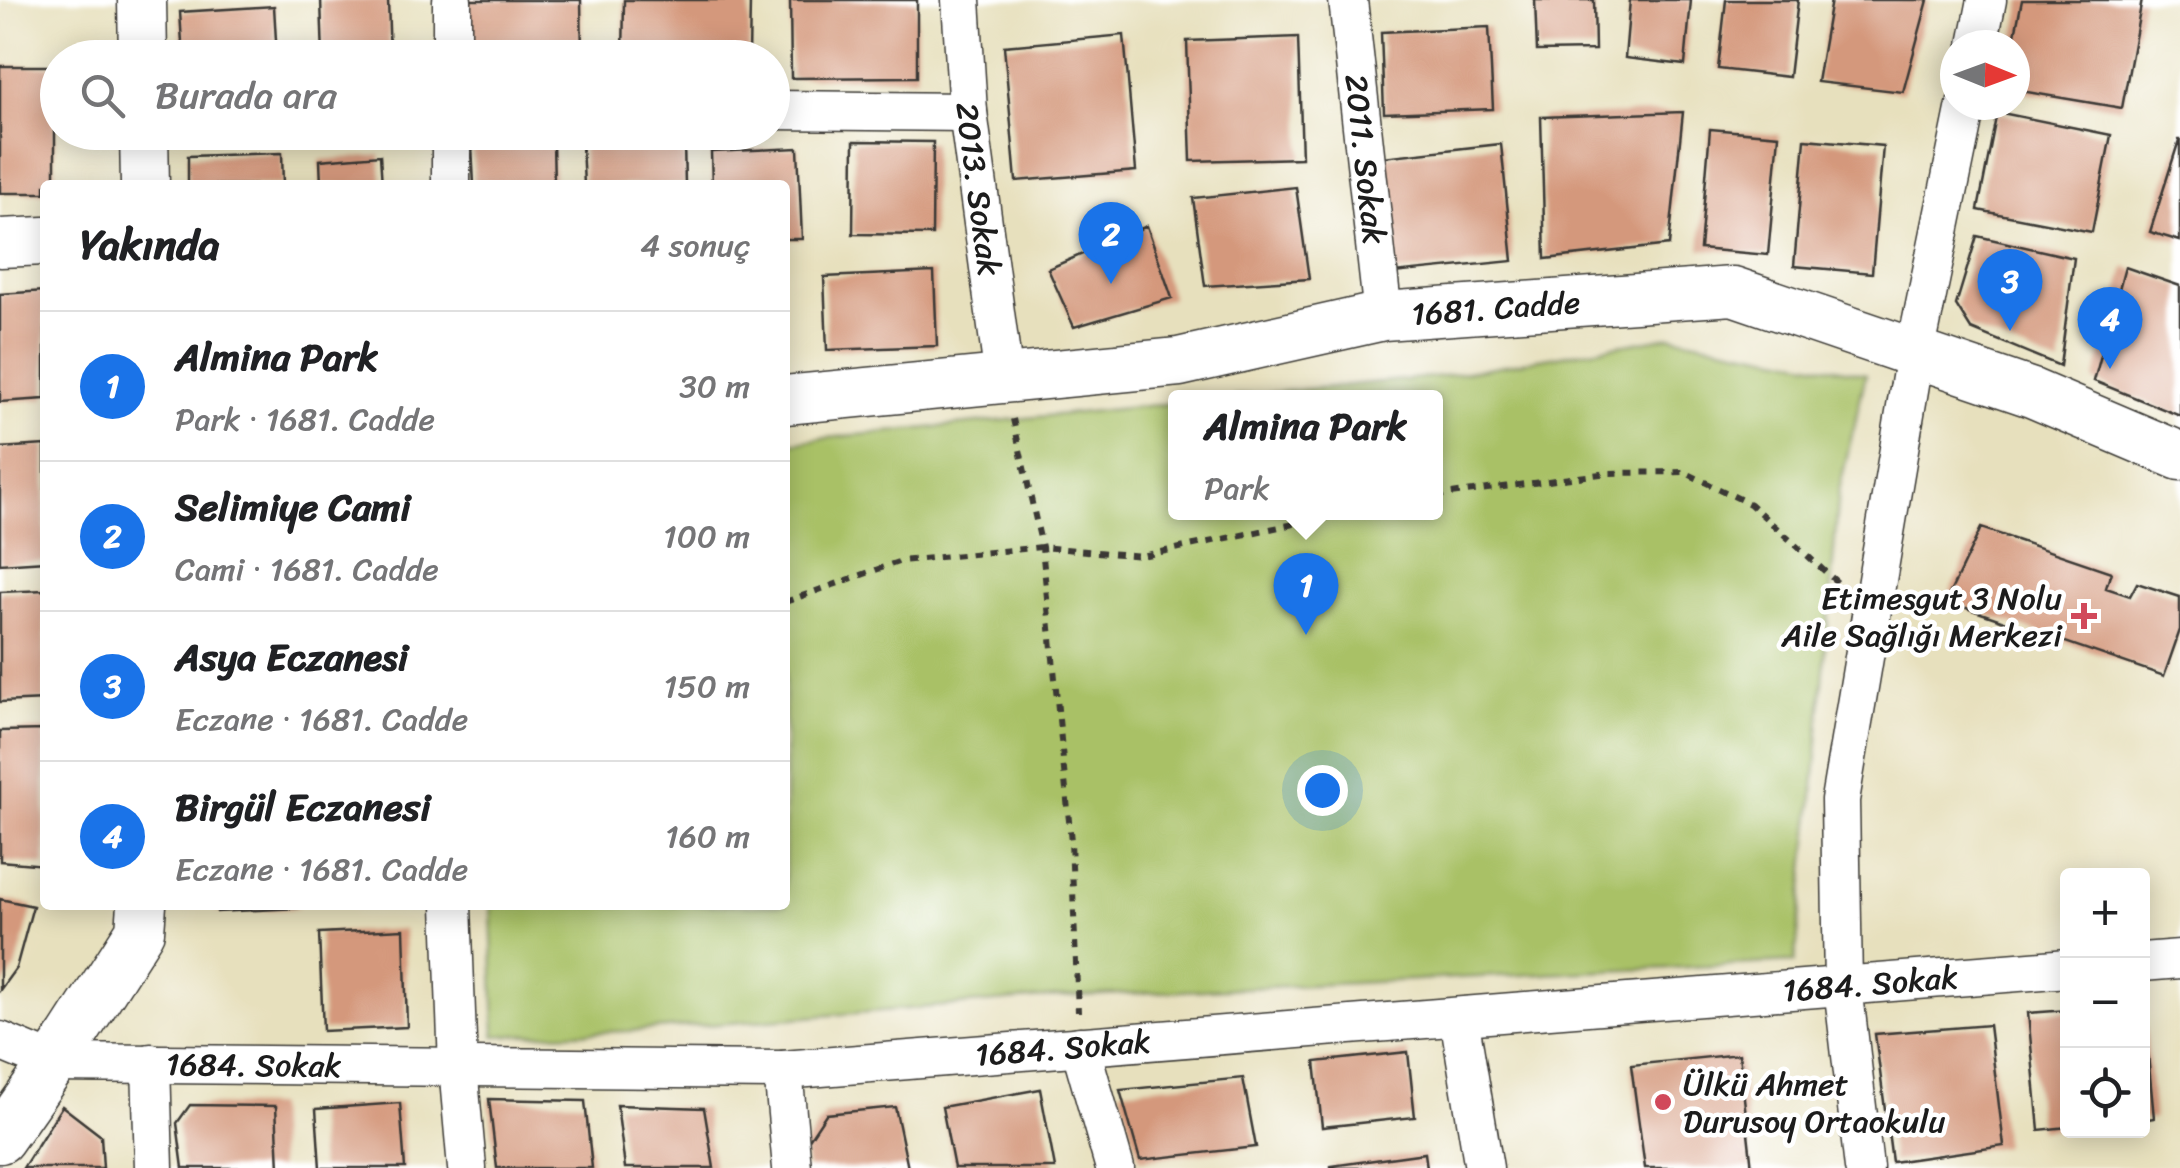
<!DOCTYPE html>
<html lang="tr">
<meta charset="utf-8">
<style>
:root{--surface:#fff;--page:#f6f6f6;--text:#202124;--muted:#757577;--line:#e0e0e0;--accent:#1a73e8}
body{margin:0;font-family:Sriracha,sans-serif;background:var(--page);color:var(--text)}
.controls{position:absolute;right:30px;bottom:30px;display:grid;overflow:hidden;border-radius:10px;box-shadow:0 5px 25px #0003}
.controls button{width:90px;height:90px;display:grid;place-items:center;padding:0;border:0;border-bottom:2px solid var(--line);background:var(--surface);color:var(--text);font:50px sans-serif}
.compass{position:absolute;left:1940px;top:30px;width:90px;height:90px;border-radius:50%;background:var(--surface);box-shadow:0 5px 25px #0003;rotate:91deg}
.you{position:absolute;left:1322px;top:790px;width:35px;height:35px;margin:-25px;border:8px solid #fff;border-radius:50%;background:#1a73e8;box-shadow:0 0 0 15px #1a73e833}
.badge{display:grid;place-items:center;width:65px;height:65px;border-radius:50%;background:var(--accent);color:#fff;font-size:32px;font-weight:700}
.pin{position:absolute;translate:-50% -82px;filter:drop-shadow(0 2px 5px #0008)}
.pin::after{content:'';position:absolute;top:52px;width:35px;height:30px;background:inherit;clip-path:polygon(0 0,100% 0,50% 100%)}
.popup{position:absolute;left:1168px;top:390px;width:275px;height:130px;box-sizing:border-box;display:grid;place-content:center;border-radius:10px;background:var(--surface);filter:drop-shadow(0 2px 8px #0005);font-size:32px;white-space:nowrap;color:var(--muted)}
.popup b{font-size:38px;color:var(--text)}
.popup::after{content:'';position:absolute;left:50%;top:100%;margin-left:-20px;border:20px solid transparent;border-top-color:var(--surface)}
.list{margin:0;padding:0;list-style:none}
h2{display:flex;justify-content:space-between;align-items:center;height:130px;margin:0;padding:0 40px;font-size:42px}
h2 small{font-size:32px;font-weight:400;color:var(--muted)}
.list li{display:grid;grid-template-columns:65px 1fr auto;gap:30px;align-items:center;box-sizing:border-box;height:150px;padding:0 40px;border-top:2px solid var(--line)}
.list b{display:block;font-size:38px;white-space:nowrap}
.list p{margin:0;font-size:32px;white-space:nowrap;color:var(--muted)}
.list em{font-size:32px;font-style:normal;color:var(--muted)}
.icon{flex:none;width:55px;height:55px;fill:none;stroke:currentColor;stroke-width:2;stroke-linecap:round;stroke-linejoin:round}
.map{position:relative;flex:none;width:2180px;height:1168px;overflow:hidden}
.search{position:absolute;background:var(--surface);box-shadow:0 5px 25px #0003;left:40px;top:40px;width:750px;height:110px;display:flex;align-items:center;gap:25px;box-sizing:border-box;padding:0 35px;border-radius:55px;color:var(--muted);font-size:38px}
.panel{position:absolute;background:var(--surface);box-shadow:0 5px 25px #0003;left:40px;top:180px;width:750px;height:730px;border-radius:10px}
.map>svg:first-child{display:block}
</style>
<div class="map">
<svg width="2180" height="1168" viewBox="0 0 2180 1168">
<rect width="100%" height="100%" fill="#fff"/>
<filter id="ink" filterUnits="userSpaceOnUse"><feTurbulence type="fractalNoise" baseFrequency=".01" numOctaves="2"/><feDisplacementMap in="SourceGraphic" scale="20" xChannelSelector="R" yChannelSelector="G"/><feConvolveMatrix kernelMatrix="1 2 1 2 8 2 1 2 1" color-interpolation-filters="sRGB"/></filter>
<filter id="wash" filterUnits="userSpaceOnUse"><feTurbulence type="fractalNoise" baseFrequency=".0048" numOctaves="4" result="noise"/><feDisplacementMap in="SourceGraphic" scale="40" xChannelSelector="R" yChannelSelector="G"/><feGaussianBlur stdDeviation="2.25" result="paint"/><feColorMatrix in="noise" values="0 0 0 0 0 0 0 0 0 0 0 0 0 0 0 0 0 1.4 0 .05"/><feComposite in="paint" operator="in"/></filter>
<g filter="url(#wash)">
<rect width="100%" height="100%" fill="#e7e0bd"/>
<path fill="#a9c166" stroke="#626e41" stroke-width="2.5" d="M1671,336L1866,374L1839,491L1815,778L1795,962L1057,997L630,1031L495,1036L491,905H785V444L817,439L1176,403V512H1436V398L1232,397L1442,376Z"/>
<g id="blocks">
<path fill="#d4987c" d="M321,0H388L390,58H323Z
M468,0H581L582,58H468Z
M624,0H750L749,58H623Z
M790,0H917V77L791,78Z
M1535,0H1594L1595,50L1537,51Z
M1630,0H1691L1685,65L1625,58Z
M1726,0H1798L1789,77L1718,69Z
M1831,0H1928L1903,92L1817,82Z
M2022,0H2142L2122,108L2015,90V45H2013Z
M274,6L277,58H183L180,12Z
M1489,27L1493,109L1384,113L1381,32Z
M1124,35L1136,171L1016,181L1004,46Z
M1298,37L1302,158L1191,161L1187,41Z
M0,66H55V185H45V193H0Z
M1683,112L1669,245L1545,259L1541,117Z
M1997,112L2111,135L2092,232L1978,210Z
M1710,129L1779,135L1768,255L1700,249Z
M1805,139L1883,146L1872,273L1794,266Z
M2179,140H2180V241L2150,232Z
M854,141L933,142L932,235L853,234Z
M553,142L554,185H474L472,145Z
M684,142L685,185H584L582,145Z
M1501,144L1513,261L1394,273L1382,157Z
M798,148L802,239H785V185H712L711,152Z
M282,153L283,185H188V156Z
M380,155L382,185H321L320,160Z
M1296,187L1309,279L1205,286L1193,198Z
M1147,226L1172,298L1074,327L1048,269Z
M1977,236L2074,258L2060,366L1971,329L1956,305Z
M2125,267L2180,286V416L2094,381Z
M934,272L937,346L827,350L824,277Z
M45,291V399L0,402V294Z
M45,445V561L0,564V448Z
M1981,528L2111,572L2106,588L2130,596L2137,583L2180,597V630L2164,676L1946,601Z
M45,590V700L0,702V592Z
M45,730V865L0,861V731Z
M0,899L33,906L16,968L0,990Z
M216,905H298V908L217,912Z
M404,929L407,1027L323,1031L319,933Z
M2068,1010V1127L2039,1130L2028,1013Z
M2142,1023H2145L2154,1118L2142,1120Z
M1989,1025L2004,1146L1892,1162L1875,1034Z
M1408,1052L1415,1117L1322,1127L1315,1062Z
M1739,1054L1752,1168H1645L1631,1065Z
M1243,1078L1256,1147L1140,1160L1120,1090Z
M1040,1089L1055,1168H954L942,1107Z
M489,1099L585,1101L592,1168H497Z
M400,1103L405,1168H320L316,1109Z
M190,1105L276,1106L279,1168H183L177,1123Z
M617,1105L704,1108L714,1168H625Z
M62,1106L101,1136L103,1168H23Z
M895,1107L908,1168H807L804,1147L826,1114Z
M1425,1153L1427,1168H1331V1166Z"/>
</g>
</g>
<g filter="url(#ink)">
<use href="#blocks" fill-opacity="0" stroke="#3a3934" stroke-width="2.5"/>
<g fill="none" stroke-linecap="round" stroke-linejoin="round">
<g stroke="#3a3934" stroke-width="41">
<g id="minor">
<path id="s1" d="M961,0L968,112L1004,379"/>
<path id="s2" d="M1348,0L1383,316"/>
<path d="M1978,45L1987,0"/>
<path d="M452,58V0"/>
<path d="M772,110L968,112"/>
<path d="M451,185V132"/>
<path d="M452,905L458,1067L467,1168"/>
<path d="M2142,962L2180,959"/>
<path d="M1459,1017L1484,1168"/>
<path id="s3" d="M0,1041L53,1063L783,1070L2068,968"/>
<path d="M1080,1046L1115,1168"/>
<path d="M151,1063L154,1168"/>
<path d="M783,1070L792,1168"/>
<path d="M1864,1168L1843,986L1840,800L1915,354L1966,105"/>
</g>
</g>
<g stroke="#3a3934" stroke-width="51">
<g id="tertiary">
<path d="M142,0L143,58"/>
<path d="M144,132L145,185"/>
<path d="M0,243L45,241"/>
<path id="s4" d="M785,400L1179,362L1383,316L1733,291L2032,393L2180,456"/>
<path d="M0,1139L71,1038L140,931L142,905"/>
</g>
</g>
<path stroke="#3a3934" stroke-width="6" stroke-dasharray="8 8" stroke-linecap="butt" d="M1013,419L1042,547L1071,841L1078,1012
M1436,496L1608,473L1684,472L1750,504L1840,585
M785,602L901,561L1042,547L1142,556L1351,512"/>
<use href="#minor" stroke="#fff" stroke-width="38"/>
<use href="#tertiary" stroke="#fff" stroke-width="48"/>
</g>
</g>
<g fill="#d1495b" stroke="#fff" stroke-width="4">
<path d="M2079 601h10v10h10v10h-10v10h-10v-10h-10v-10h10z"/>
<circle cx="1663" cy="1102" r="10"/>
</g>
<g text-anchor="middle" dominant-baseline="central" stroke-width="9" stroke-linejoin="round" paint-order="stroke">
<g font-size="32" fill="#1c1c1c" stroke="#fff">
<text stroke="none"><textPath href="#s2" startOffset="160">2011. Sokak</textPath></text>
<text stroke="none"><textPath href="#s1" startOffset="190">2013. Sokak</textPath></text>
<text stroke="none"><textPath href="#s4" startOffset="718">1681. Cadde</textPath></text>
<text stroke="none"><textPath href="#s3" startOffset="1878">1684. Sokak</textPath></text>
<text stroke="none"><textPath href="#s3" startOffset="1068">1684. Sokak</textPath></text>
<text stroke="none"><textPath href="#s3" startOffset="258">1684. Sokak</textPath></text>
</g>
<g font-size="32" fill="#1c1c1c" stroke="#fff" text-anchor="end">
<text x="2062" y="598">Etimesgut 3 Nolu<tspan x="2062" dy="37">Aile Sağlığı Merkezi</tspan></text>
<text x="1683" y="1084" text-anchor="start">Ülkü Ahmet<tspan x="1683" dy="37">Durusoy Ortaokulu</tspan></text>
</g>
</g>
</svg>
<div class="controls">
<button>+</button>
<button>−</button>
<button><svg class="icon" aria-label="locate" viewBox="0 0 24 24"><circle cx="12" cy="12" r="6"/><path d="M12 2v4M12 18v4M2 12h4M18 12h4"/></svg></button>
</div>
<svg class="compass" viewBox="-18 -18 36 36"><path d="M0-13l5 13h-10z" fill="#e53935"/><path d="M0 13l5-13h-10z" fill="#757577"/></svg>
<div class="you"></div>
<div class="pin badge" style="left:1306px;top:635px">1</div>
<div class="popup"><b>Almina Park</b>Park</div>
<div class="pin badge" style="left:1111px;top:284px">2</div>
<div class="pin badge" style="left:2010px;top:331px">3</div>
<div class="pin badge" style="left:2110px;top:369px">4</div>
<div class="search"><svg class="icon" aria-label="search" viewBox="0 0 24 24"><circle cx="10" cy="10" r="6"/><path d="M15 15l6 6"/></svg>Burada ara</div>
<section class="panel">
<h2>Yakında<small>4 sonuç</small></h2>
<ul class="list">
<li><span class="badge">1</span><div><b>Almina Park</b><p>Park · 1681. Cadde</p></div><em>30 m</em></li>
<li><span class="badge">2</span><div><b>Selimiye Cami</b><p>Cami · 1681. Cadde</p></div><em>100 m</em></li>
<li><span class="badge">3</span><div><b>Asya Eczanesi</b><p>Eczane · 1681. Cadde</p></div><em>150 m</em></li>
<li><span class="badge">4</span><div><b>Birgül Eczanesi</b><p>Eczane · 1681. Cadde</p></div><em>160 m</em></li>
</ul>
</section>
</div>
